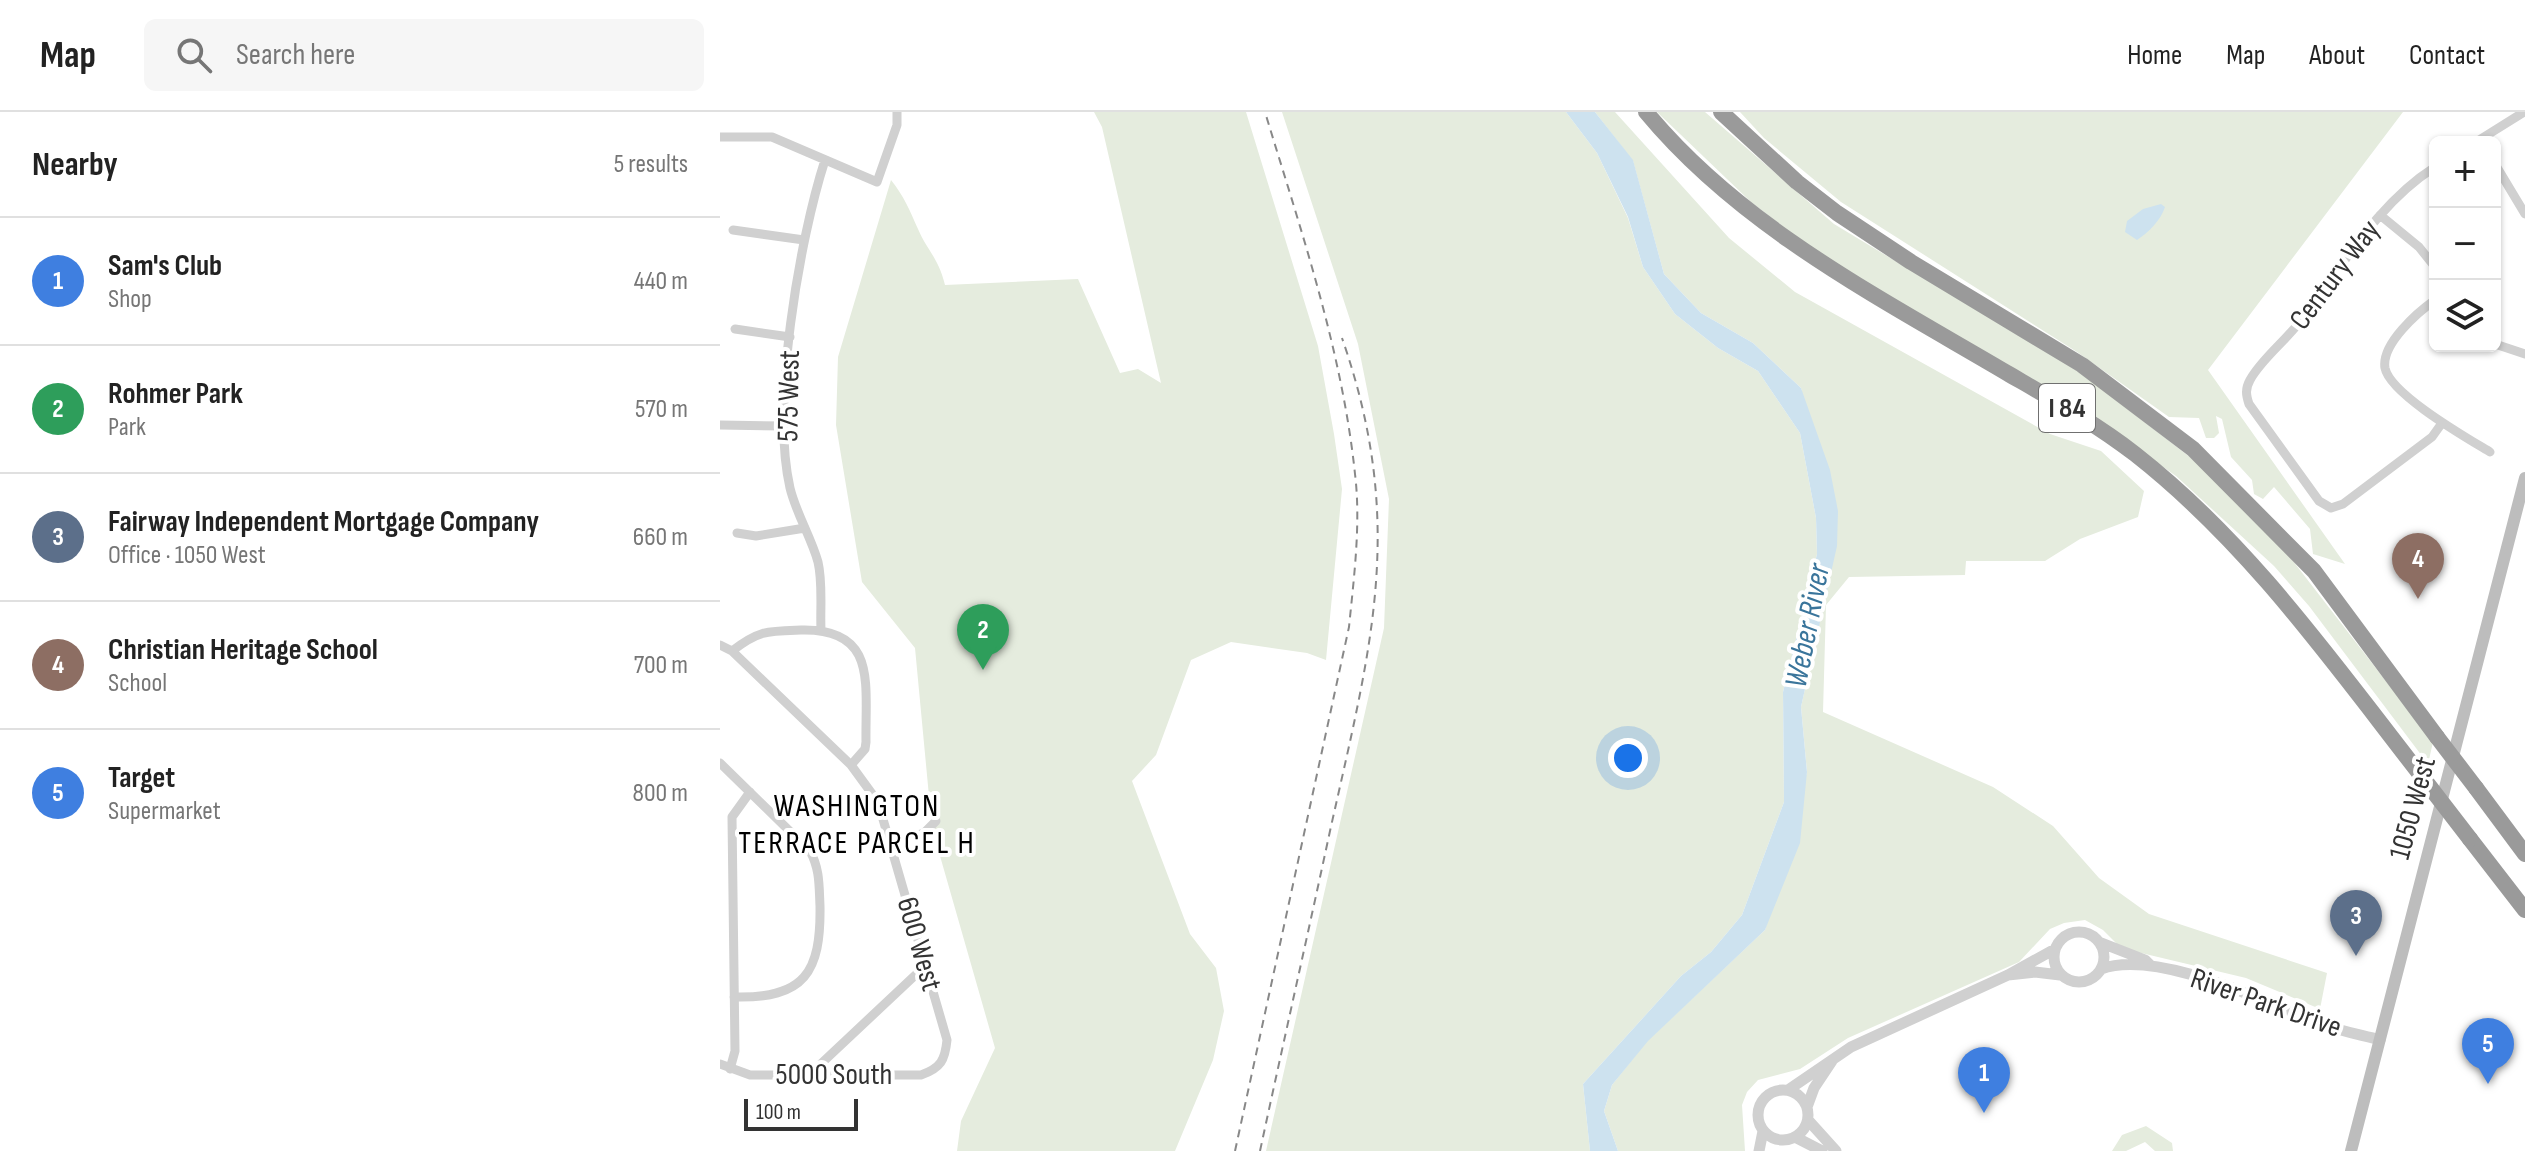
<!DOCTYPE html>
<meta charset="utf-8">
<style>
:root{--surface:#fff;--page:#f6f6f6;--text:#222;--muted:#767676;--line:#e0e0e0;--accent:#b45309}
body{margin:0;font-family:"Sofia Sans Condensed",sans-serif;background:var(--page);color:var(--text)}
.controls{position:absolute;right:24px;top:24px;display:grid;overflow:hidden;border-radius:12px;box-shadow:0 2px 6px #0004}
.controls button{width:72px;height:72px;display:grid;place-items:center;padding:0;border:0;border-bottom:2px solid var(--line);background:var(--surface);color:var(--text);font:40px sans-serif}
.scale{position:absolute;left:24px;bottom:20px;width:114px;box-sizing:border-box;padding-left:8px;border:4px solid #333;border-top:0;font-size:22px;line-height:28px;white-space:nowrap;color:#333;-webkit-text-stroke:6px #fff;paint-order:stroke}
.you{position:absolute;left:908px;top:646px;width:28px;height:28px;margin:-20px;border:6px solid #fff;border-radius:50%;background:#1a73e8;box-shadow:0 0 0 12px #1a73e833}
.badge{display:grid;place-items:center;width:52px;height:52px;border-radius:50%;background:var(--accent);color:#fff;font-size:26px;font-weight:700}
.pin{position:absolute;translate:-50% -66px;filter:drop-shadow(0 2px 4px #0008)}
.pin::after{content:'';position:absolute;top:42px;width:28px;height:24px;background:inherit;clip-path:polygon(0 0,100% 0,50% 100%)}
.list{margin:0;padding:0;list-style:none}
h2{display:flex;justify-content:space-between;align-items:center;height:104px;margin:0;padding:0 32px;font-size:34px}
h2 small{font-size:26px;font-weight:400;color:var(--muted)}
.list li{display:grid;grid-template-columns:52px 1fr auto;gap:24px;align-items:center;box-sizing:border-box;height:128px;padding:0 32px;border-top:2px solid var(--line)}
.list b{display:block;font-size:30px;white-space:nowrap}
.list p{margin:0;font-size:26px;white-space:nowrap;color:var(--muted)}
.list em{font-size:26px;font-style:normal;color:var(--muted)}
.icon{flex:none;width:44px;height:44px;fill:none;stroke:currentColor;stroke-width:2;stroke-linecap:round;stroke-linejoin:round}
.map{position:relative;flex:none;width:1805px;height:1039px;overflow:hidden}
header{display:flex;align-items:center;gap:48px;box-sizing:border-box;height:112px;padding:0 40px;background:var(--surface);border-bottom:2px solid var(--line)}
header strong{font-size:38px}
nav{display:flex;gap:44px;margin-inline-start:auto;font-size:28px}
.search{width:560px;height:72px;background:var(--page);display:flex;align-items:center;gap:20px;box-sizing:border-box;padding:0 28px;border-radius:12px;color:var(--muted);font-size:30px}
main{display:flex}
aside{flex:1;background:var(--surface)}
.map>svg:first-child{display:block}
</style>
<header>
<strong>Map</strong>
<div class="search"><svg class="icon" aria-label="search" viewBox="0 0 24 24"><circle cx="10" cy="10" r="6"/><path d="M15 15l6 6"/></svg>Search here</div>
<nav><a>Home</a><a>Map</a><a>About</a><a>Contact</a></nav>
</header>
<main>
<aside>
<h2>Nearby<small>5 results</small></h2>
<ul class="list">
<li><span class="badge" style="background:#3f7fe0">1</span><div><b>Sam's Club</b><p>Shop</p></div><em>440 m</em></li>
<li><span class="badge" style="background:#2e9e5b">2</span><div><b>Rohmer Park</b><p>Park</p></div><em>570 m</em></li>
<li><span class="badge" style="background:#5c6f8a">3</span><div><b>Fairway Independent Mortgage Company</b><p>Office · 1050 West</p></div><em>660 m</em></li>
<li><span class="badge" style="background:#8d6e63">4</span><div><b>Christian Heritage School</b><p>School</p></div><em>700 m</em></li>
<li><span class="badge" style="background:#3f7fe0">5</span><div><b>Target</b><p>Supermarket</p></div><em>800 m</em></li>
</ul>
</aside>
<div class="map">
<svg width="1805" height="1039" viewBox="0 0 1805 1039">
<rect width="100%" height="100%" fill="#fff"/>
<path fill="#e5ecde" d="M374,0H526L598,234L614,322L622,377L606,548L587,541L511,530L471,548L436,643L412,669L470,822L496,856L504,899L493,948L455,1039H237L241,1009L275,936L212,716L195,536L142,470L116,313L118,245L171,68C184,84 190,99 198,117C208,140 218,145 225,173L358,167L400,261L418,257L441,271L382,15Z
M562,0H846L877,41L908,106L923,155L955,202L998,236L1038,259L1080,321L1096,406L1097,442L1063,580L1064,690L1022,803L991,840L961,864L863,972L870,1039H546L664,516L669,387L638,232Z
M875,0H895L1009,126L1075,180L1330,322L1381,339L1424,379L1418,405L1360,427L1325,449H1246L1245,463L1129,465L1106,493L1103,600L1273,675L1333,714L1379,766L1429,802L1607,861L1600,897L1526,866L1417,840L1397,832L1383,818L1365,808L1344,811L1330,817L1299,850L1128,926L1080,957L1038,968L1027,980L1022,993L1025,1039H898L884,999L892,973L927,929L1045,818L1087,660L1081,595L1116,434L1081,276L1033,231L981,201L944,162L913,49Z
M937,0H985L1114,112L1361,261L1475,349L1563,436L1713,630L1708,652L1589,494L1554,454L1456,364L1347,287L1116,155L1031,90Z
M1020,0H1683L1488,258L1625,452L1593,442L1590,417L1554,375L1543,387L1534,382L1532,368L1511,345L1502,307L1496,304L1499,321L1494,326H1486L1479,306L1449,305L1357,240L1121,90L1044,26Z
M1426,1014L1452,1031L1453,1039H1435L1425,1030L1406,1039H1392L1402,1023Z"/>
<path fill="#cde2ef" d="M846,0H875L913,48L944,162L981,201L1033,231L1081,276L1110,358L1118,399L1117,434L1081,595L1087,660L1080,731L1045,818L928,929L892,973L884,999L898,1039H870L863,972L961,864L991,840L1022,803L1064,690L1063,580L1097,442L1096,406L1080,321L1038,259L998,236L955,202L923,155L908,105L877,41Z
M1441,92L1445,95C1441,108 1428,121 1417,128L1405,120L1407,109L1423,97Z"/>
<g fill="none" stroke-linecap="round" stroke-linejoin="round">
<path stroke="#d0d0d0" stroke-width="9" d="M0,25H52L157,70L177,13V0
M1756,30L1804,0
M1775,52L1805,102
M1715,55C1655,93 1621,158 1578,212C1563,231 1541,248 1530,268C1525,277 1526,283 1529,292L1599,389L1611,396L1623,392L1712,325L1722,311
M1660,103L1699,135L1715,155
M13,118L84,128
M1715,188C1698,200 1661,232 1665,256C1670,282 1747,326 1770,340
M15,217L70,225
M1775,232L1805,242
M0,313L65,314
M17,421L36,424L85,416
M101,518C100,497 103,471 98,450C91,425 76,401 70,376C51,293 79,129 105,48
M0,533L12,539L131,653
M0,651L90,739C100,757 99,774 100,794C101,860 85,887 14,885
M170,731L204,721L216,709
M0,952L30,963H201C221,956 225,948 227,928L158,690L131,653L145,637L146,630C145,572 158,516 81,518C48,519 39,518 12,539
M10,957L15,939L12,705L30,680
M89,963L205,854"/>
<path stroke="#d0d0d0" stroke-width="11" d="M1334 845a25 25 0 1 1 50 0a25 25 0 1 1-50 0Z
M1379,830L1425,848L1431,854
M1381,857C1438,836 1551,893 1606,913C1623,920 1642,923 1660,928
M1288,863L1315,860L1340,863
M1038 1003a25 25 0 1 1 50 0a25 25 0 1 1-50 0Z
M1068,978L1131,935L1288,863L1335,837
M1087,995L1094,976L1112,949
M1088,1008L1116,1039
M1075,1025L1102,1039
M1039,1039L1043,1019"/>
<path stroke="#bdbdbd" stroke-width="12" d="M1631,1039L1805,366"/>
<path stroke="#9a9a9a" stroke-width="16" d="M926,0C1021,115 1160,186 1287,261C1330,286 1375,311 1415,342C1530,432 1614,552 1703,666
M1001,0L1077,70L1117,101L1191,150L1362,253L1473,337L1594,459L1717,625
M1756,676L1805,742
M1750,727L1805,798"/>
<path stroke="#888" stroke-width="2" stroke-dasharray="8 6" stroke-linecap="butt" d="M515,1039L629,515C634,465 641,411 635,362C622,238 581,119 545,0
M540,1039C563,932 587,826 610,719C651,534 687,413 622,226"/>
<path stroke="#9a9a9a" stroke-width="16" d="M1717,625L1756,676
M1703,666L1750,727"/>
</g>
<g text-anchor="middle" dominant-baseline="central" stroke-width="8" stroke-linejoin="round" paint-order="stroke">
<rect fill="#fff" stroke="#707070" stroke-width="2" x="1319" y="272" width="56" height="48" rx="6"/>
<g font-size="28" font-weight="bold" fill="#333">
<text x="1347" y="296">I 84</text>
</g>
<g font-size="30" fill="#333" stroke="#fff">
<text transform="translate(1615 163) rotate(-53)">Century Way</text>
<text transform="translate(69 284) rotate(-89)">575 West</text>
<text transform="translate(1693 696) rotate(-75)">1050 West</text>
<text transform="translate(199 832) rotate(74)">600 West</text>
<text transform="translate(1546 891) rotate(19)">River Park Drive</text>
<text x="114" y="963">5000 South</text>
</g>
<g font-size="32" font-style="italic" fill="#3a759b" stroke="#fff">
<text transform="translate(1088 514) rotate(-79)">Weber River</text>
</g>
<g font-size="32" letter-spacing="2" fill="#000" stroke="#fff">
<text x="137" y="694">WASHINGTON<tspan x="137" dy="37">TERRACE PARCEL H</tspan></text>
</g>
</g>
</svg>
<div class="controls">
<button>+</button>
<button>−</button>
<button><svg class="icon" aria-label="layers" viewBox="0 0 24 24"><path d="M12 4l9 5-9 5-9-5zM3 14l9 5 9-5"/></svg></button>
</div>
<div class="scale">100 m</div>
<div class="you"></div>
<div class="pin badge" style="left:1264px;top:1001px;background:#3f7fe0">1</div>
<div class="pin badge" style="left:263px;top:558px;background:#2e9e5b">2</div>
<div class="pin badge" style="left:1636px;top:844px;background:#5c6f8a">3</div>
<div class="pin badge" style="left:1698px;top:487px;background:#8d6e63">4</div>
<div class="pin badge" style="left:1768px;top:972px;background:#3f7fe0">5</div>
</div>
</main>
